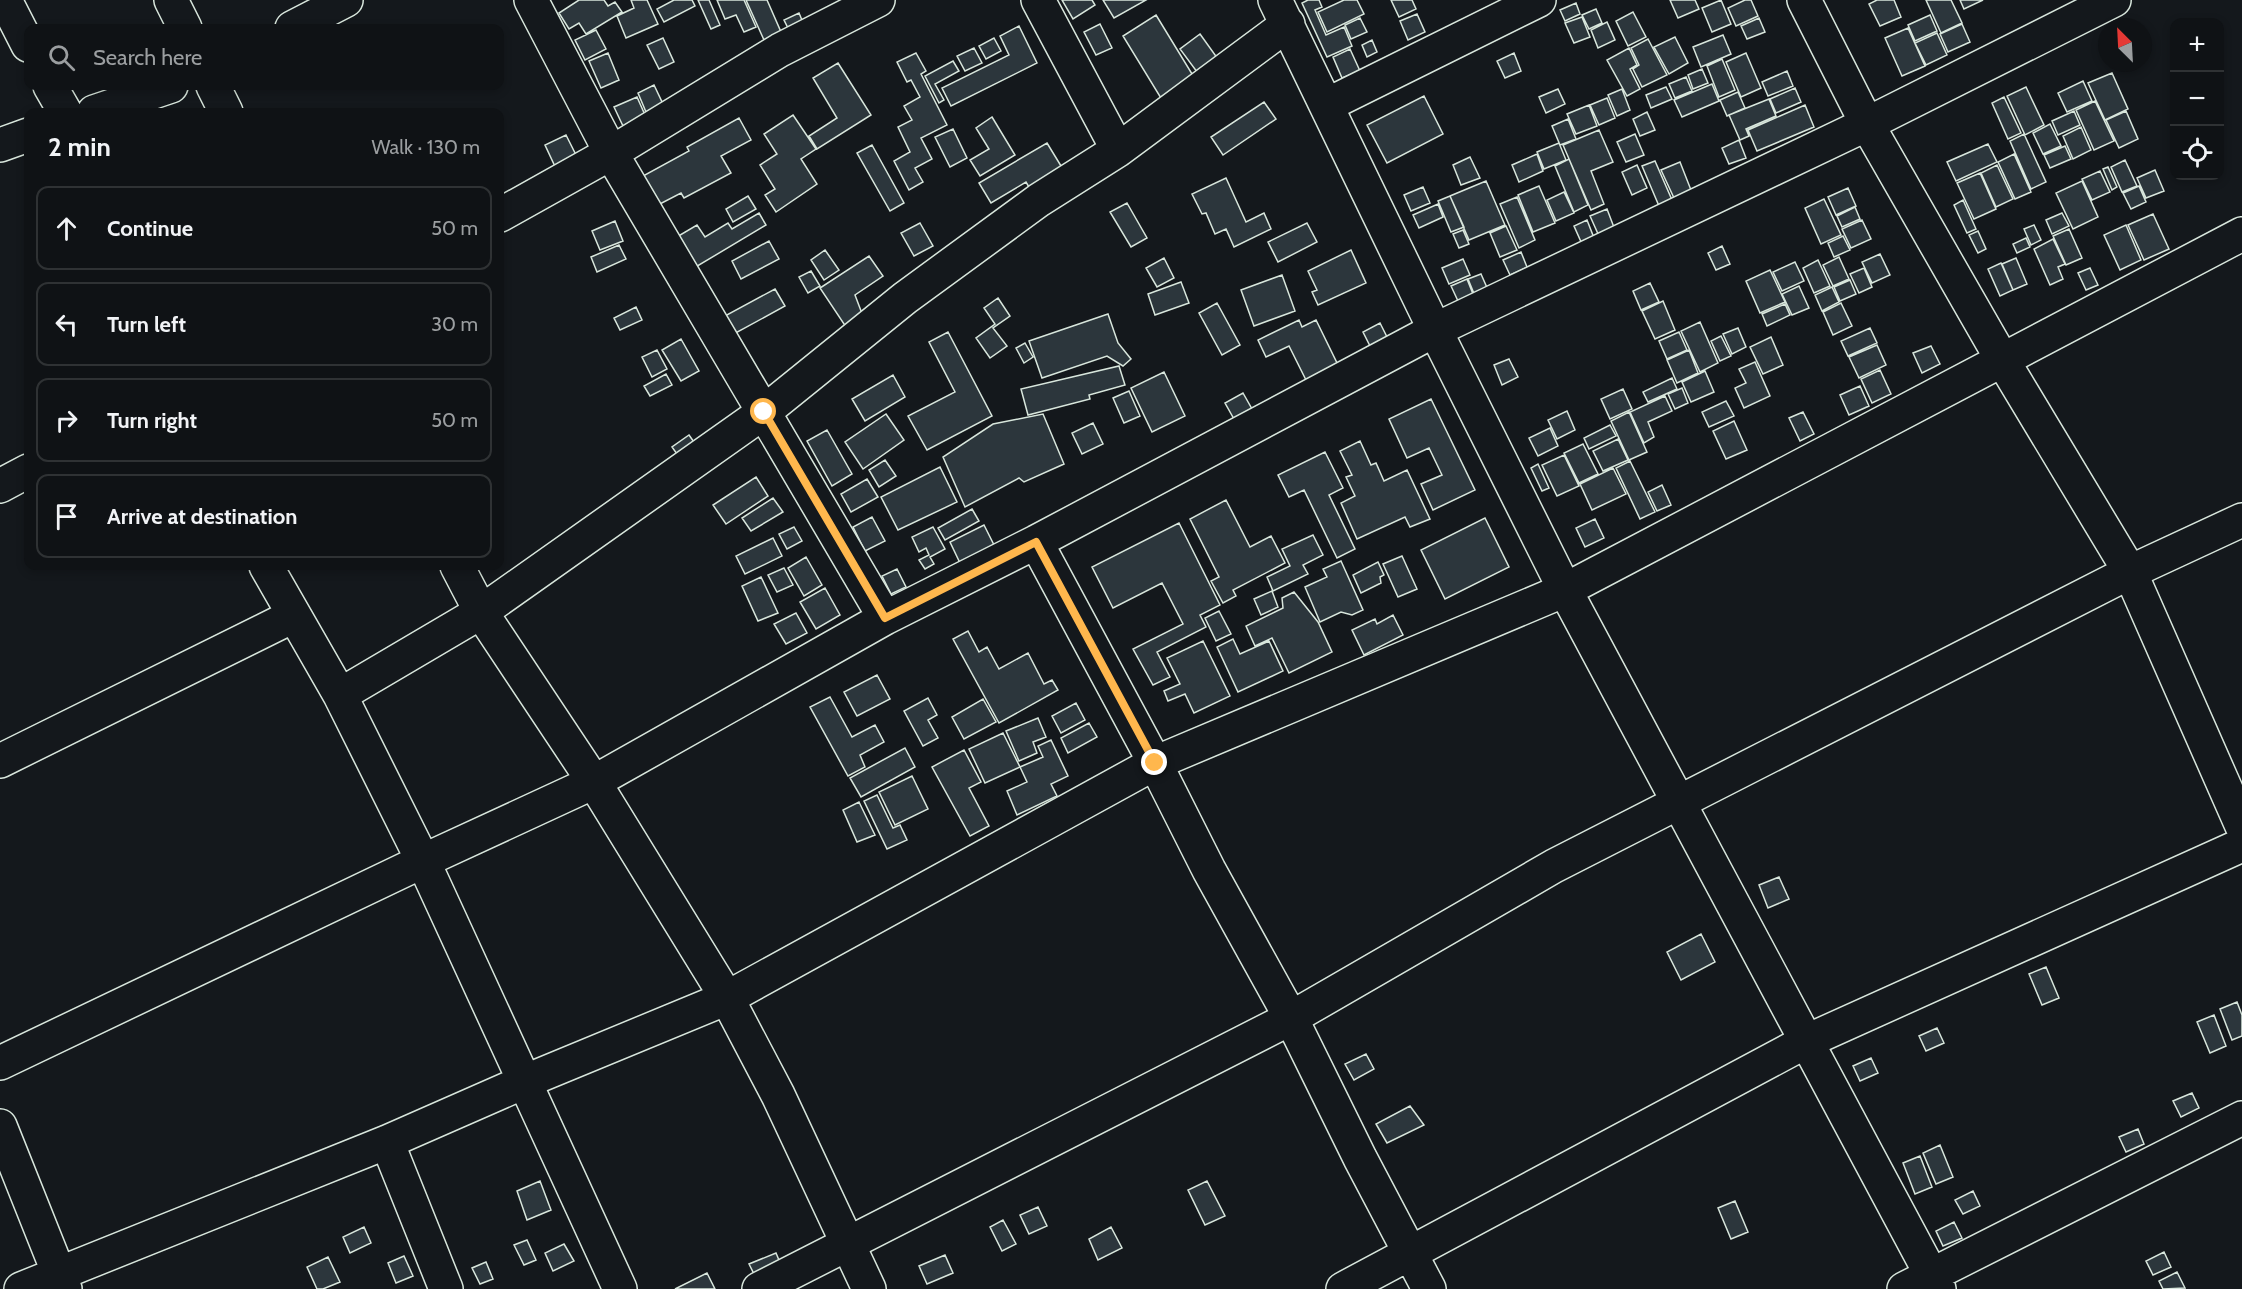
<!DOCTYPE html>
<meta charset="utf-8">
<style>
:root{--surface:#0f1215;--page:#181b1e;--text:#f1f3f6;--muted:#9b9ea0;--line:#2f3234}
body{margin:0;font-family:Cabin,sans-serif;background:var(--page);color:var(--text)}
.controls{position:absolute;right:18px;top:18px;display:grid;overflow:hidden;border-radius:12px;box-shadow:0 3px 9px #0003}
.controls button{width:54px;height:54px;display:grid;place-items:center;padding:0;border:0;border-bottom:2px solid var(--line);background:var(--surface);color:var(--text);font:30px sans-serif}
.compass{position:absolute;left:2098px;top:18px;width:54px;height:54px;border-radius:50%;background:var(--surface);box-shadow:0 3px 9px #0003;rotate:336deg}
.stop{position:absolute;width:18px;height:18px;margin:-14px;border:4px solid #ffb74d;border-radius:50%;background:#fff}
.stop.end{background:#ffb74d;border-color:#fff;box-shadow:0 2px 6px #0008}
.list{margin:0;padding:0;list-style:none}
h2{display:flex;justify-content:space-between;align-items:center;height:78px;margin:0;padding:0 24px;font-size:26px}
h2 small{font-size:20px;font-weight:400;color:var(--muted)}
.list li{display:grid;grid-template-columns:39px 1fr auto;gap:18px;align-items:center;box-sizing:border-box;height:84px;margin:0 12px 12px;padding:0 12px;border:2px solid var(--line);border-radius:12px}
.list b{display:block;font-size:22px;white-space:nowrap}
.list em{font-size:20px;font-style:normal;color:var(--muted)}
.icon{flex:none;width:33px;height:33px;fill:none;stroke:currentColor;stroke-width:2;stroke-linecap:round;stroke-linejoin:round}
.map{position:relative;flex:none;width:2242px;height:1289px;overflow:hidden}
.search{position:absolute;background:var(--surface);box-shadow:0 3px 9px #0003;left:24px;top:24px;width:480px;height:66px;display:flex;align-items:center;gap:15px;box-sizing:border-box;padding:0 21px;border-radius:12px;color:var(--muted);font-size:22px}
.panel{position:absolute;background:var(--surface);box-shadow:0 3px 9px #0003;left:24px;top:108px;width:480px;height:462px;border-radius:12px}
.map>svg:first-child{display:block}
</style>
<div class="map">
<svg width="2242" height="1289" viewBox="0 0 2242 1289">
<rect width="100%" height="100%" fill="#14181c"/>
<path fill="#2c363c" stroke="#d8e6dc" stroke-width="1.5" d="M579,0H604L608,6L615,2L622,12L586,34L579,23L569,29L559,13Z
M631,0H647L658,24L626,38L617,16L634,8Z
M674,0H692L695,6L664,22L657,9Z
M698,0H709L720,25L711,29Z
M717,0H744L756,27L744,32L736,15L725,19Z
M746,0H767L781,32L764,40Z
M1062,0H1092L1095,5L1073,19Z
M1103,0H1146L1114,18Z
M1308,0H1319L1322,7L1315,10L1326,35L1344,27L1352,46L1327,57L1302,3Z
M1344,0H1357L1364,14L1327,32L1318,12Z
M1391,0H1412L1416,9L1399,17Z
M1670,0H1695L1699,9L1678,18Z
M1721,0L1731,24L1712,32L1702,8Z
M1745,0H1751L1758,16L1736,26L1728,8Z
M1877,0H1894L1901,17L1880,26L1869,4Z
M1926,0H1951L1962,23L1941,33Z
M1960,0H1983L1964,9Z
M1576,3L1580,14L1565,21L1560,10Z
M1596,9L1602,23L1589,29L1582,15Z
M1633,12L1646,37L1628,46L1616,21Z
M799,13L807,32L793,38L784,20Z
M1417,14L1425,32L1408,40L1400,21Z
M1156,15L1200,87L1167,108L1123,36Z
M1930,15L1937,31L1915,41L1908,25Z
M1582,17L1590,37L1574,43L1565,23Z
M1360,18L1367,32L1351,39L1345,25Z
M1759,18L1765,32L1747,39L1741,26Z
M1607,22L1615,40L1598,48L1591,30Z
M1100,24L1112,48L1096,55L1084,32Z
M1962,24L1970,42L1948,52L1940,34Z
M1019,26L1037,63L951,106L942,88L1009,55L1000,36Z
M1908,28L1925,66L1902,76L1885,38Z
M596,30L606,49L585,60L575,40Z
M1937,33L1947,55L1926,65L1915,43Z
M1200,34L1223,66L1203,80L1180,49Z
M1723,35L1731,54L1701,67L1693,47Z
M1675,37L1688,63L1669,74L1654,47Z
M663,38L674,62L659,69L647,45Z
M994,38L1001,51L986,59L979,46Z
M1648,39L1667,75L1642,87L1633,69L1639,65L1631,48Z
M1372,40L1377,52L1367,57L1362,45Z
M974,48L982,63L965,71L957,56Z
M1629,48L1637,65L1630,69L1640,89L1627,96L1607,60Z
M1350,49L1360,71L1342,78L1333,57Z
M608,53L619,80L601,88L589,61Z
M916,53L926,71L921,74L947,125L921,138L932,159L915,168L923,182L909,190L894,161L910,152L898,127L912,120L904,106L920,97L911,80L907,82L897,62Z
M1514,53L1521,71L1505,78L1497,61Z
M1746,53L1761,88L1741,97L1726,62Z
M1722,59L1735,90L1719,97L1707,66Z
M953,61L959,71L935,84L944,100L939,103L925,76Z
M838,63L871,115L817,149L809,136L837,118L813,78Z
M1702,69L1708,83L1693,89L1688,75Z
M1787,71L1793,86L1768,96L1762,82Z
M2112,73L2128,109L2105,120L2088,83Z
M1686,77L1692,91L1675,98L1669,84Z
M2083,81L2092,101L2067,112L2058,93Z
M1712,84L1719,101L1682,117L1674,100Z
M654,85L663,104L646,112L638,93Z
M1666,87L1672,99L1651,108L1646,95Z
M2026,87L2044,125L2025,135L2007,96Z
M1795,88L1801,102L1776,113L1770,99Z
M1558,89L1565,104L1546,113L1539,97Z
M1622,89L1630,110L1617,116L1608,95Z
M1738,92L1745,108L1727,116L1720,100Z
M1424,96L1443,134L1387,163L1367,125Z
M637,97L645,115L623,126L614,107Z
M2004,97L2021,133L2008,139L1992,103Z
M1607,98L1615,118L1599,125L1590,105Z
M1769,99L1776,116L1746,129L1749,136L1740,140L1729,115Z
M2095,101L2114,141L2094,150L2076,110Z
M1264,102L1276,119L1223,155L1211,137Z
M1589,105L1597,126L1576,134L1567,114Z
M1805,105L1814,127L1757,151L1748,130Z
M2074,111L2080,125L2058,135L2052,121Z
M2126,111L2138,139L2119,148L2106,120Z
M1647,112L1655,130L1640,136L1633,119Z
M793,115L816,149L801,159L817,184L776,212L765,195L775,189L760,165L777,154L764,134Z
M992,117L1015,155L980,176L970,160L989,149L976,128Z
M739,118L751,140L721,156L731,173L684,198L681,193L658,205L643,176L689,151L687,147Z
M1568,119L1576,139L1560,145L1552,126Z
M2050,124L2061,146L2043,154L2033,133Z
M2081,127L2091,150L2073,159L2063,136Z
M953,129L967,158L950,167L935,137Z
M1599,130L1613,162L1591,171L1604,204L1591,210L1563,145Z
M1635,134L1644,155L1626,162L1617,142Z
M2024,134L2046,182L2031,189L2010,141Z
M566,135L581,165L559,175L545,145Z
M1739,140L1746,158L1729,164L1722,148Z
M1047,143L1069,179L1036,199L1026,182L991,203L979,183Z
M1559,143L1566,160L1544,169L1537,152Z
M1988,144L1997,162L1956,181L1947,162Z
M872,145L904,203L890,211L857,153Z
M2065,146L2071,159L2050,168L2044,155Z
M1537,154L1543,171L1519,182L1512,165Z
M2014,154L2031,192L2015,199L1998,162Z
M1470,157L1480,178L1461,185L1453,165Z
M1569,159L1588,205L1574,212L1555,166Z
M2125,160L2137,186L2122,192L2111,167Z
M1655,161L1672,200L1659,206L1642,166Z
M1680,162L1691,190L1674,198L1661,170Z
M1637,165L1647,188L1632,195L1622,172Z
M1997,165L2013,199L1996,207L1981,173Z
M2108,167L2117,187L2112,190L2103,169Z
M2155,170L2164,191L2146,198L2137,178Z
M2100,171L2110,192L2092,200L2082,179Z
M1980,173L1996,209L1974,219L1957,183Z
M1226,178L1246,222L1264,213L1271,229L1234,247L1226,229L1215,234L1206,213L1202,214L1192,194Z
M1486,181L1505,225L1469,240L1450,196Z
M2082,181L2098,217L2073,229L2056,193Z
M1539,186L1555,223L1533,232L1518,195Z
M2139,186L2146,202L2131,209L2123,193Z
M1423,187L1430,203L1411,211L1404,195Z
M1848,188L1856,206L1836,215L1828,197Z
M1564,192L1574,213L1556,221L1547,200Z
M748,196L756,209L733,222L726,209Z
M1450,196L1464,227L1451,232L1438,201Z
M1517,197L1535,240L1519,248L1500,204Z
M1824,199L1841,235L1821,244L1805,208Z
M1963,200L1976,229L1967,233L1954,205Z
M1127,203L1147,238L1131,247L1110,212Z
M1438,204L1443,217L1419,228L1413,215Z
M1855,207L1860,219L1842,227L1837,216Z
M1607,209L1615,230L1599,236L1590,216Z
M759,213L766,225L694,268L675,238L697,225L705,237L728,223L732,229Z
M2062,213L2069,226L2052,234L2046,220Z
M2153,214L2169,249L2144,260L2128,225Z
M1587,220L1594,238L1582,244L1574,226Z
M1862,220L1871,239L1851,248L1842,229Z
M615,221L623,241L600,250L592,231Z
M920,223L933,246L914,256L901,233Z
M1307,223L1317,242L1278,262L1268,242Z
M2034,225L2041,240L2031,245L2024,229Z
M2126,225L2141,260L2120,270L2104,235Z
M1506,226L1517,250L1500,257L1490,233Z
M2069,229L2082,258L2066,265L2053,236Z
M1463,230L1469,244L1459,248L1453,234Z
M1978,231L1986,249L1978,253L1969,235Z
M1843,236L1850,250L1834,257L1828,243Z
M2026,238L2030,247L2017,253L2013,244Z
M2053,239L2065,264L2058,267L2063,279L2050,285L2034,249Z
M769,241L779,259L741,279L732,261Z
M619,245L626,259L597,272L591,257Z
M1722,246L1730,264L1716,270L1708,253Z
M825,250L839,270L824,280L811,260Z
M1351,250L1366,283L1318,305L1312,292L1317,290L1308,271Z
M1521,252L1527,267L1510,275L1503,260Z
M1880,254L1890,275L1872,283L1862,262Z
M869,256L883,276L855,295L866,324L862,351L820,288Z
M1839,257L1849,279L1833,286L1823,265Z
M1164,258L1174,278L1157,287L1146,268Z
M2016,258L2027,284L2013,290L2002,264Z
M1463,259L1470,275L1449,284L1442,268Z
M1818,260L1830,286L1814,293L1803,268Z
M1795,262L1804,281L1782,291L1773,272Z
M2001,263L2013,290L2000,296L1988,269Z
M1864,268L1872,287L1859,293L1850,274Z
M2090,268L2098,285L2086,290L2078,273Z
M1770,270L1785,302L1760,313L1746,281Z
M811,271L820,286L808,293L799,277Z
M1481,274L1488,290L1475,296L1468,279Z
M1282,275L1295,311L1254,326L1241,290Z
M1467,279L1473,294L1458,301L1451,286Z
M1850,280L1856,294L1840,301L1834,287Z
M1181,282L1189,303L1155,315L1148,294Z
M1650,283L1659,302L1641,310L1633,291Z
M1799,286L1809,308L1792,315L1782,294Z
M1832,287L1839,302L1822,311L1815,295Z
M775,289L785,306L732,335L723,317Z
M998,298L1010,316L993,328L1007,346L990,358L976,338L995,324L984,308Z
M1663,301L1675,330L1655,339L1642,311Z
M1217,303L1240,345L1222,355L1199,313Z
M1841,303L1852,326L1833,335L1823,312Z
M1785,304L1790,315L1767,326L1762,314Z
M636,307L642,320L620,330L614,318Z
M1108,314L1118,343L1131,359L1123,366L1107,356L1042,378L1029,341Z
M1299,320L1302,327L1316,320L1338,365L1306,380L1289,346L1266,357L1258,340Z
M1700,322L1718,363L1700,372L1681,331Z
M1380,323L1388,339L1371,348L1363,332Z
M1738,328L1746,347L1732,354L1723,334Z
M1870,328L1877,343L1848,356L1841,341Z
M948,332L992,416L927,450L908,416L955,392L929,342Z
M1679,332L1687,350L1667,359L1659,341Z
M1721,336L1731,356L1720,361L1711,341Z
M1771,337L1783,365L1763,374L1750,347Z
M681,339L699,371L681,381L662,350Z
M1025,343L1033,357L1024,363L1016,348Z
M1877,345L1886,365L1859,378L1849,357Z
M1931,346L1940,364L1922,373L1913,353Z
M657,350L667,369L652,377L642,357Z
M1689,350L1698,373L1677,383L1667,360Z
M1509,359L1518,377L1502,385L1494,365Z
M1755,362L1770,396L1744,408L1735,388L1746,383L1739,369Z
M1119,366L1125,385L1089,395L1090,399L1028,415L1021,389Z
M1880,370L1891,394L1872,403L1861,379Z
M1705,371L1714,392L1691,402L1682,382Z
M1164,372L1185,416L1152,432L1131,388Z
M666,374L672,385L650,396L644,386Z
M893,375L905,397L865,421L852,399Z
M1672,378L1677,389L1648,402L1643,392Z
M1860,386L1869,406L1849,415L1840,395Z
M1682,388L1688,403L1675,409L1668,394Z
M1623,389L1632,409L1610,419L1601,399Z
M1129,391L1140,416L1124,423L1113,398Z
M1243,393L1252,409L1234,419L1225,403Z
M1665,396L1672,411L1648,422L1654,437L1644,443L1630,412Z
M1431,399L1475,490L1433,510L1421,484L1442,475L1429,448L1407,458L1389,419Z
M1726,401L1734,416L1709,427L1702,412Z
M1567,411L1575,430L1557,439L1548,420Z
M1629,412L1647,452L1629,460L1611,421Z
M1803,412L1814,434L1800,441L1789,418Z
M886,414L904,440L863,469L845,442Z
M1043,414L1064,464L1024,482L1019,478L965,507L943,457L993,424Z
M1734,421L1747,450L1726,459L1713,431Z
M1093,423L1103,444L1082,454L1072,433Z
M1610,425L1616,436L1589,449L1584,438Z
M1550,428L1558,446L1538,456L1529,438Z
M827,430L852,474L832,486L807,441Z
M689,435L701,452L684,464L672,447Z
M1618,439L1628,460L1603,471L1593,451Z
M1360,441L1371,465L1376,463L1384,481L1407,470L1430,519L1410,527L1405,517L1357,539L1341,503L1355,496L1346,477L1352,475L1340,451Z
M1583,444L1598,474L1579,483L1564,453Z
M1325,452L1343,488L1329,495L1355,549L1337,558L1304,490L1289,497L1278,475Z
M1564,455L1579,486L1557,496L1542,465Z
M885,460L896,476L879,487L869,470Z
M1630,461L1655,512L1640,519L1616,468Z
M1538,464L1549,488L1542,491L1531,468Z
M940,467L957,502L898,530L881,497Z
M1613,468L1626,494L1592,510L1580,484Z
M756,477L768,496L726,524L713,505Z
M867,479L878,497L851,512L841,494Z
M1662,485L1671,505L1657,511L1648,492Z
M773,498L783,512L751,531L742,518Z
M1226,500L1250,547L1271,536L1285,563L1233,590L1236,596L1223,603L1211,581L1219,577L1190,519Z
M972,509L979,521L945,540L938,528Z
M872,517L885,541L865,551L853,527Z
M1485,518L1509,567L1445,599L1421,550Z
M1595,519L1604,538L1585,547L1576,528Z
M1179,523L1220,605L1200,615L1206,627L1157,652L1170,677L1153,685L1133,649L1183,624L1162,583L1113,608L1092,567Z
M984,525L994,545L960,563L950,542Z
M794,527L802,541L787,549L779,534Z
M933,527L945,549L930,557L934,564L925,569L919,560L929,555L926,548L919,552L912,537Z
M1313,535L1323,555L1303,565L1308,574L1273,591L1267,577L1290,566L1282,549Z
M773,538L782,556L745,574L736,556Z
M1402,556L1417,589L1398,597L1383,564Z
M806,557L822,585L804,596L788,568Z
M1341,561L1363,610L1352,615L1341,612L1320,622L1305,587L1327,577L1323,569Z
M1378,562L1384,575L1380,577L1381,583L1361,593L1353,575Z
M784,568L793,585L777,592L768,575Z
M897,569L906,587L891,594L882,576Z
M761,577L778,613L758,621L742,586Z
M825,588L840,615L816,629L800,602Z
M1272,591L1278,607L1261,615L1254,599Z
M1294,592L1318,622L1332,652L1289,673L1272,638L1255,646L1246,626L1283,608L1282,598Z
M1219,611L1231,634L1216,641L1205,618Z
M796,613L807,633L786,644L774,624Z
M1393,615L1403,635L1364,655L1352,630L1375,619L1377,624Z
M968,631L979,652L987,647L999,669L1028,653L1044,684L1052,680L1058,690L999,723L953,639Z
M1233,639L1240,654L1269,641L1283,671L1238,692L1217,647Z
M1203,641L1230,696L1194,713L1185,694L1168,701L1164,691L1180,684L1167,658Z
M877,675L890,699L857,716L844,692Z
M830,697L852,737L875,725L884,742L860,755L865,767L848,776L810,707Z
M928,698L937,715L928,720L938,738L923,746L904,711Z
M983,699L996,722L964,739L952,717Z
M1076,703L1085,720L1061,733L1052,716Z
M1038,718L1046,737L1033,742L1037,753L1019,761L1006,731Z
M1089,723L1097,737L1068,753L1061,738Z
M1003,733L1020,767L985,783L969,749Z
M1051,740L1068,776L1051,784L1057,796L1017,815L1007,791L1027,782L1020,767L1043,757L1038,746Z
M905,748L915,767L861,797L850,778Z
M964,750L981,782L969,788L989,826L970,836L932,767Z
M912,776L928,809L895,825L879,792Z
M877,795L893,828L900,825L907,840L887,849L864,801Z
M859,802L875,835L857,842L843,810Z
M1779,877L1789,899L1768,908L1759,885Z
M1701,934L1715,962L1681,980L1667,952Z
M2046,967L2059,998L2042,1005L2029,974Z
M2237,1002L2242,1015V1036L2232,1040L2220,1009Z
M2214,1015L2226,1046L2210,1053L2197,1022Z
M1937,1028L1944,1043L1926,1051L1919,1036Z
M1366,1054L1374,1069L1354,1080L1345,1064Z
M1871,1058L1878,1073L1860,1081L1853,1066Z
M2192,1093L2199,1108L2181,1117L2173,1101Z
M1410,1106L1424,1125L1387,1143L1376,1124Z
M2138,1129L2144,1144L2126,1152L2119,1137Z
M1940,1145L1953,1177L1936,1184L1923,1153Z
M1920,1156L1932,1187L1915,1194L1903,1163Z
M540,1181L551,1210L527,1220L517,1191Z
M1207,1181L1225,1216L1205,1225L1188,1190Z
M1973,1191L1980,1206L1963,1214L1955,1200Z
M1735,1201L1748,1232L1731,1239L1718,1208Z
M1038,1207L1047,1226L1029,1234L1020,1215Z
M1003,1220L1016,1244L1002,1251L990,1227Z
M1954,1222L1962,1238L1943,1246L1936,1231Z
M364,1227L371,1243L350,1253L343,1237Z
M1111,1227L1122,1248L1098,1260L1089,1239Z
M527,1240L536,1260L524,1265L514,1245Z
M564,1244L574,1261L553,1271L545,1253Z
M2164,1252L2171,1267L2153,1275L2146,1261Z
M776,1253L784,1272L759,1284L749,1264Z
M945,1255L953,1273L927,1284L919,1266Z
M404,1256L413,1276L396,1283L388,1263Z
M328,1257L340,1282L323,1289H317L307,1267Z
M486,1262L493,1279L480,1284L472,1268Z
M2177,1272L2185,1288L2163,1289L2159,1281Z
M707,1273L715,1289H675Z"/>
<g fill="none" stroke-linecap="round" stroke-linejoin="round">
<g stroke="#d8e6dc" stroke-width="36">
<path id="minor" d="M5,0L28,45
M171,0L185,28
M531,0L611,153L885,618
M1038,0L1118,150
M1275,0L1435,330L1565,590L1939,1289
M1804,0L1867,124L2003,361L2130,572L2242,826
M292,28L346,0
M50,86L65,112
M213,86L226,112
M1327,105L1539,0
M94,112L171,86
M0,145L28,135
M500,215L611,153L780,50L878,0
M0,486L28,471
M1036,542L1155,763L1209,870L1291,1018L1360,1158L1429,1289
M266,566L340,695L423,861L620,1289
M457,566L481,612L594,782L727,998L778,1095L869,1289
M340,695L481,612L764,412L905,298L1039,200L1118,150L1288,24
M0,761L293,616
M0,1063L423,861L594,782L885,618L1036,542L1435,330L1867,124L2114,0
M0,1126L65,1289
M387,1142L446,1289
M21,1289L387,1142L526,1081L727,998L1155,763L1565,590L2242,234
M759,1289L1291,1018L1554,866L2130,572L2242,520
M1343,1289L1805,1042L2242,845
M1904,1289L2242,1118"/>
</g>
<use href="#minor" stroke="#14181c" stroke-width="33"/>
</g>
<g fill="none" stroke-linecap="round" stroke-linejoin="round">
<path stroke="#ffb74d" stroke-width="8" d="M764,412L885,618L1036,542L1155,763"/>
</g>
</svg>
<div class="controls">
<button>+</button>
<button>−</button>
<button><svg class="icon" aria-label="locate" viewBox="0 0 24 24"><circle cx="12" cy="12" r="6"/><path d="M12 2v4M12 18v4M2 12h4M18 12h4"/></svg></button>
</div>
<svg class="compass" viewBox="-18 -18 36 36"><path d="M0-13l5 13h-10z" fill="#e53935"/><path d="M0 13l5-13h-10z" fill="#9b9ea0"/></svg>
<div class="stop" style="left:764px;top:412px"></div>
<div class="stop end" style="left:1155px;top:763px"></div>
<div class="search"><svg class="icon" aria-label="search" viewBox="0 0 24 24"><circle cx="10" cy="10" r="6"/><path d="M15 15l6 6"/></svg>Search here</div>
<section class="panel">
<h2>2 min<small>Walk · 130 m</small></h2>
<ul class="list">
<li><svg class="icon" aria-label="ahead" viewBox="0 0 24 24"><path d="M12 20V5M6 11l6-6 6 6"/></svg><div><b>Continue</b></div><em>50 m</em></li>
<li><svg class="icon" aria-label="left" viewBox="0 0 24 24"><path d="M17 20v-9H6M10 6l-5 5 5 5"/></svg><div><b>Turn left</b></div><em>30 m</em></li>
<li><svg class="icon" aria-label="right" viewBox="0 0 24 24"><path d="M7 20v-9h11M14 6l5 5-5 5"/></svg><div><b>Turn right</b></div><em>50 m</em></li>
<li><svg class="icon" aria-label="arrive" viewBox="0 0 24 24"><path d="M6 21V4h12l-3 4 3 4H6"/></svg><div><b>Arrive at destination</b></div></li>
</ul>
</section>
</div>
